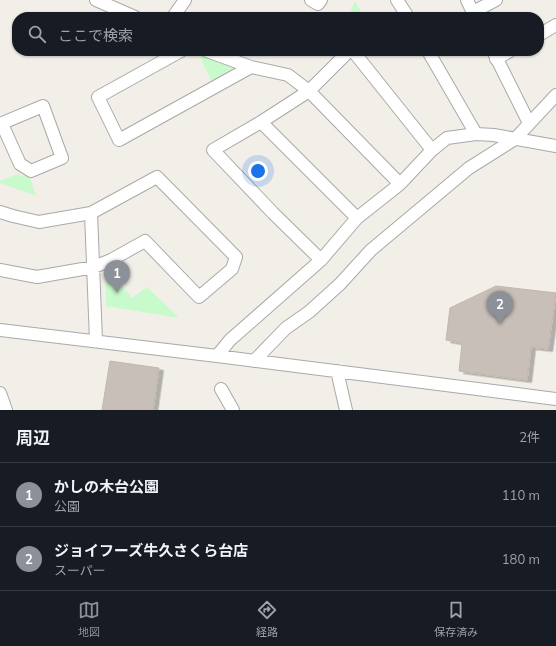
<!DOCTYPE html>
<html lang="ja">
<meta charset="utf-8">
<style>
:root{--surface:#171b24;--page:#242831;--text:#f1f3f6;--muted:#9ea1a6;--line:#363941;--accent:#8c9099}
body{margin:0;font-family:Mulish,"Noto Sans JP",sans-serif;background:var(--page);color:var(--text)}
.you{position:absolute;left:258px;top:171px;width:14px;height:14px;margin:-10px;border:3px solid #fff;border-radius:50%;background:#1a73e8;box-shadow:0 0 0 6px #1a73e833}
.badge{display:grid;place-items:center;width:26px;height:26px;border-radius:50%;background:var(--accent);color:#fff;font-size:13px;font-weight:700}
.pin{position:absolute;translate:-50% -33px;filter:drop-shadow(0 1px 2px #0008)}
.pin::after{content:'';position:absolute;top:21px;width:14px;height:12px;background:inherit;clip-path:polygon(0 0,100% 0,50% 100%)}
.list{margin:0;padding:0;list-style:none}
h2{display:flex;justify-content:space-between;align-items:center;height:52px;margin:0;padding:0 16px;font-size:17px}
h2 small{font-size:13px;font-weight:400;color:var(--muted)}
.list li{display:grid;grid-template-columns:26px 1fr auto;gap:12px;align-items:center;box-sizing:border-box;height:64px;padding:0 16px;border-top:1px solid var(--line)}
.list b{display:block;font-size:15px;white-space:nowrap}
.list p{margin:0;font-size:13px;white-space:nowrap;color:var(--muted)}
.list em{font-size:13px;font-style:normal;color:var(--muted)}
.icon{flex:none;width:22px;height:22px;fill:none;stroke:currentColor;stroke-width:2;stroke-linecap:round;stroke-linejoin:round}
.map{position:relative;flex:none;width:556px;height:410px;overflow:hidden}
.search{position:absolute;background:var(--surface);box-shadow:0 1px 3px #0004;left:12px;right:12px;top:12px;height:44px;display:flex;align-items:center;gap:10px;box-sizing:border-box;padding:0 14px;border-radius:16px;color:var(--muted);font-size:15px}
.sheet{height:180px;background:var(--surface)}
nav{display:flex;justify-content:space-around;align-items:center;box-sizing:border-box;height:56px;border-top:1px solid var(--line);background:var(--surface);font-size:11px;color:var(--muted)}
nav a{display:grid;justify-items:center;gap:2px}
nav .on{color:var(--accent)}
.map>svg:first-child{display:block}
</style>
<div class="map">
<svg width="556" height="410" viewBox="0 0 556 410">
<defs>
<filter id="shadow"><feDropShadow dx="4.5" dy="2.5" stdDeviation="0" flood-color="#0004"/></filter>
</defs>
<rect width="100%" height="100%" fill="#f2efe9"/>
<path fill="#c8facc" d="M355,1L364,17H348Z
M198,53L235,67L237,72L213,84Z
M17,174L30,178L36,196L0,183V181Z
M110,271L132,298L147,287L179,318L106,306V273Z"/>
<path fill="#c7bfb8" stroke="#c4b6ab" filter="url(#shadow)" d="M496,286L556,293L548,349L531,347L527,380L459,371L462,343L446,340L450,308Z
M110,361L159,368L153,410H102Z"/>
<g fill="none" stroke-linecap="round" stroke-linejoin="round">
<g stroke="#a9a9a9" stroke-width="14">
<path id="minor" d="M96,0L135,17
M311,0L318,4L321,0
M397,0L408,17
M467,0L475,17
M473,12L496,0
M173,17L185,0
M539,35L556,25
M181,51L98,97L119,140L251,67
M207,51L251,67L288,75L309,91L400,184
M353,51L432,150
M428,51L476,134
M493,51L529,123
M496,59L510,51
M261,122L357,218
M0,124L43,106L62,158L31,171L20,164L2,124
M0,212L13,216L39,222L91,213L157,177L236,257L232,269L199,297L145,241L111,260L94,267L37,277L0,270
M91,213L96,341
M321,260L273,213L213,150L261,122L309,91L349,51
M0,330L217,356L556,399
M217,356L230,340L321,260L357,218L400,184L432,150L447,138L476,134L494,135L556,146
M254,361L286,328L309,312L340,284L371,250L469,168L515,139L556,95
M337,371L346,410
M221,389L233,410
M0,393L6,410"/>
</g>
<use href="#minor" stroke="#fff" stroke-width="12"/>
</g>
</svg>
<div class="you"></div>
<div class="pin badge" style="left:117px;top:293px">1</div>
<div class="pin badge" style="left:500px;top:324px">2</div>
<div class="search"><svg class="icon" aria-label="search" viewBox="0 0 24 24"><circle cx="10" cy="10" r="6"/><path d="M15 15l6 6"/></svg>ここで検索</div>
</div>
<section class="sheet">
<h2>周辺<small>2件</small></h2>
<ul class="list">
<li><span class="badge">1</span><div><b>かしの木台公園</b><p>公園</p></div><em>110 m</em></li>
<li><span class="badge">2</span><div><b>ジョイフーズ牛久さくら台店</b><p>スーパー</p></div><em>180 m</em></li>
</ul>
</section>
<nav>
<a class="on"><svg class="icon" aria-label="map" viewBox="0 0 24 24"><path d="M3 6l6-2 6 2 6-2v14l-6 2-6-2-6 2zM9 4v14M15 6v14"/></svg>地図</a>
<a><svg class="icon" aria-label="directions" viewBox="0 0 24 24"><path d="M12 3l9 9-9 9-9-9zM9 14v-3h6M13 9l2 2-2 2"/></svg>経路</a>
<a><svg class="icon" aria-label="saved" viewBox="0 0 24 24"><path d="M7 4h10v16l-5-4-5 4z"/></svg>保存済み</a>
</nav>
